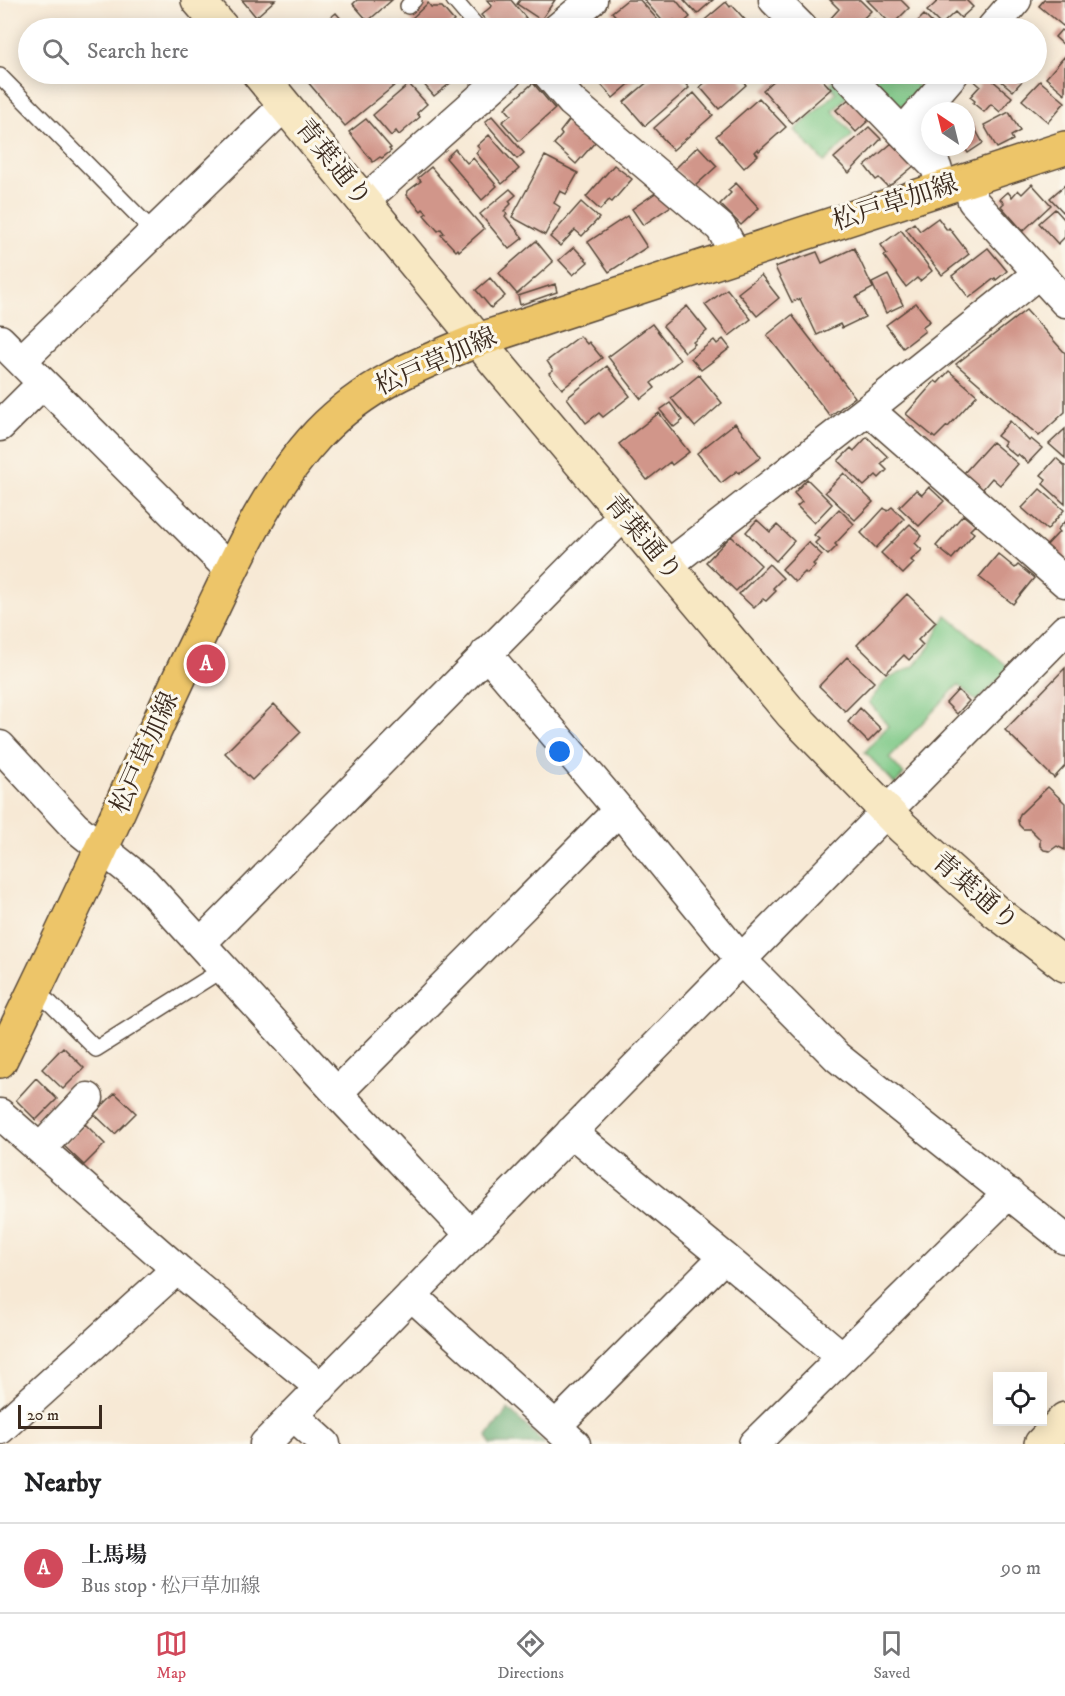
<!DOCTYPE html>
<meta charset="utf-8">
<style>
:root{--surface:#fff;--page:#f2f2f2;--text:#202124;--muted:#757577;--line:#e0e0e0;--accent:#d1495b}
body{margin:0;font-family:"IM FELL DW Pica","Noto Serif JP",serif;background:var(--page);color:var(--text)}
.controls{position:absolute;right:18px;bottom:18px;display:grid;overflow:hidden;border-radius:0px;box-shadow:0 3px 15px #0003}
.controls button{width:54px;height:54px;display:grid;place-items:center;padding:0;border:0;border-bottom:2px solid var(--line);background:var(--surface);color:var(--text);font:30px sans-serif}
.compass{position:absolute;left:921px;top:102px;width:54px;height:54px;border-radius:50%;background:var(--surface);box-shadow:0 3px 15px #0003;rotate:325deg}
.scale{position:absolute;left:18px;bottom:15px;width:84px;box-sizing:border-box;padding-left:6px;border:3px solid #3b2a1e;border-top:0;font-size:16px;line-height:21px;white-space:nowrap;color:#3b2a1e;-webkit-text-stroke:4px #fbf7ec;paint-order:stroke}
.you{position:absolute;left:560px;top:752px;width:21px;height:21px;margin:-15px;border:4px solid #fff;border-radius:50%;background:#1a73e8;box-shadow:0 0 0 9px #1a73e833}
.badge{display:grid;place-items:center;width:39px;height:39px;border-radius:50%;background:var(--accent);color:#fff;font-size:20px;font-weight:700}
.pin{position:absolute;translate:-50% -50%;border:3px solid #fff;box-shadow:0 2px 6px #0006}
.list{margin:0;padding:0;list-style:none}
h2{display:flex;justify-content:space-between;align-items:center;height:78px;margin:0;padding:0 24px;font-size:26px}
h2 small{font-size:20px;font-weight:400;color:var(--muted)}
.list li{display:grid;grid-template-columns:39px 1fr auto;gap:18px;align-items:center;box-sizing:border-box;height:90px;padding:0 24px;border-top:2px solid var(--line)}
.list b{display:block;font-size:22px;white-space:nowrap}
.list p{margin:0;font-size:20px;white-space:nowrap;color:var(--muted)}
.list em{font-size:20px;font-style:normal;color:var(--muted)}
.icon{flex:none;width:33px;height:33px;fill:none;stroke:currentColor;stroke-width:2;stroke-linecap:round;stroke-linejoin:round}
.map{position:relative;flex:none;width:1065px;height:1444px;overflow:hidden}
.search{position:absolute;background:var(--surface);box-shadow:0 3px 15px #0003;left:18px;right:18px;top:18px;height:66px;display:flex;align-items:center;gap:15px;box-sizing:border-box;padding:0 21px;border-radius:33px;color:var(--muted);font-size:22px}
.sheet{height:168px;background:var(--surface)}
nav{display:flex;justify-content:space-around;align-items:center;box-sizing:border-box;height:84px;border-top:2px solid var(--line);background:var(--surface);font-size:16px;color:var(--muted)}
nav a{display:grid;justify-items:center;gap:3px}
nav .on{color:var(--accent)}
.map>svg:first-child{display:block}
</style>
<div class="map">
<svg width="1065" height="1444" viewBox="0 0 1065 1444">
<rect width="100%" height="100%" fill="#fbf7ec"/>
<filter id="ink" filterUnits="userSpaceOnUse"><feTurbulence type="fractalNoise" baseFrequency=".0167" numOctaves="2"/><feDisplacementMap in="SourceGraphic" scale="12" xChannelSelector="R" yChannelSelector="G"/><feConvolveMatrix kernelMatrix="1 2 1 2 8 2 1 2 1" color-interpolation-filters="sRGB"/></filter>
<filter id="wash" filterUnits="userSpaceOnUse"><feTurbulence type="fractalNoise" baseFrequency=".008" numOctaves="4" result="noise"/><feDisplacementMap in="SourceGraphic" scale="24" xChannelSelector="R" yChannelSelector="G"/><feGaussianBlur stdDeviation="1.35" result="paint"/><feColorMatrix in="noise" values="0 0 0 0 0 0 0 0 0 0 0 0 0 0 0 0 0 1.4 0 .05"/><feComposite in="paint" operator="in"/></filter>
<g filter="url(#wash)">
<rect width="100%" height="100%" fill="#f7e9d5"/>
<path fill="#7dc886" stroke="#5c7952" stroke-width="1.5" d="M866,74H903L923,90L911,105L893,106Z
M836,78L850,93L833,111L853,135L824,162L795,130L836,93L830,84Z
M946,615L1010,668L977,701L958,685L889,758L904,774L895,784L865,752L888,726L869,702L886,680L914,666L930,646Z"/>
<path fill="#66ac73" stroke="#506b48" stroke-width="1.5" d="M508,1409L545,1444H490L487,1436Z"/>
<g id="blocks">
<path fill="#d1968a" d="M242,0H275L256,17Z
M357,0H392L368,21L353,4Z
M487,0H511L526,18L514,28H493L481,15L492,6Z
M520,0H555L541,20L517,4Z
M627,0H640L665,28H626L612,12Z
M644,0H676L690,17L680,26L674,20L667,26Z
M684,0H713L697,14Z
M830,0H860L871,11L853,28H840L830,19L839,9Z
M867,0H901L909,8L892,25Z
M939,0H966L973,7L961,18L955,12L941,25L927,11Z
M1044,0H1065V24L1063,26L1039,6Z
M726,2L730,7L732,5L747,22L740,28H704L700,24Z
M428,3L431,7H442L454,21L445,28H417L410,20Z
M336,13L349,28H318Z
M924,15L937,28H911Z
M874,19L883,28H864Z
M393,21L399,27L404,23L408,28H384Z
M597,22L601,26L604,23L607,27L610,24L614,28H589Z
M1061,30L1065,33V46L1055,37Z
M1065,56V94L1046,78Z
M301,74H386L395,85L345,126Z
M391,74H405L406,75L398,82Z
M415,74H447L453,81L434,96Z
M605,74H641L613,98L597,80Z
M657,74H677L689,88L645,126L624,102Z
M715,74H736L746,85L719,109L700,87Z
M782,74H817L831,89L792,123L763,90Z
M975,74H985L1012,97L1000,112L991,104L984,112L973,103L975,101L970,97L980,86L971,78Z
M993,74H1023L1019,78L1022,81L1013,91Z
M1040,81L1065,102L1048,122L1022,100Z
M533,83L555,109L519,141L502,122L511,115L505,108Z
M409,84L427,104L417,113L420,117L399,135L396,131L391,136L373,115Z
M694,93L713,115L673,150L654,128Z
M759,98L786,127L759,151L758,149L755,152L758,155L744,168L716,136Z
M850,98L870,119L856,132L836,110Z
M1009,112L1020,131L1011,136L1013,140L997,148L984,125Z
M966,113L983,143L968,153L964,147H966Z
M492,116L524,153L517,159L485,122Z
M366,119L391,148L389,149L391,151L382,158L380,157L373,162L349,132Z
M570,119L596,141L576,164L554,144L562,135L560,132Z
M869,127L881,139L849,173L834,158Z
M489,135L519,169L502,184L476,153L480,149L477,146Z
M892,143L901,153L903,151L915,165L892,184L887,186L879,178L876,180L865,166Z
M698,146L717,166L694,187L675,169Z
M455,149L467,163L473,158L497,186L482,200L446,158Z
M545,156L578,173L566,194L560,191L554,203L560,207L545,235L512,217Z
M614,165L632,179L612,202L609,200L600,210L586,197Z
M431,167L484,229L459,251L458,249L456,251L441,235L444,233L441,229L438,231L424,215L427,213L423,209L421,211L407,195L408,191L421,181L418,178Z
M736,183L759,208L741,225L720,204L731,193L728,190Z
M1032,184L1051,205L1023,231L1001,206L1004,203L1000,199L1008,192L1012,197L1018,190L1022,194Z
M1065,185V214L1050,198Z
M510,189L516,195L509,201L511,204L504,211L507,214L505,216L523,238L509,249L480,214Z
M660,190L671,206L643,225L632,209Z
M581,202L599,218L582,236L575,230L560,246L550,237Z
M1055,209L1065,220V237L1058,244L1039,223Z
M627,216L647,247L609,272L588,242Z
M938,218L947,230L949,228L969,254L942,275L906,229L914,223L920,231Z
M901,230L932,271L920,281L917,278L906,287L884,256L887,254L881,245Z
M536,241L553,262L517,294L499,273Z
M574,247L588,262L573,275L559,260Z
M854,248L873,288L856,297L865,317L842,328L840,324L817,335L800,299L792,302L775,267L817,252L822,263Z
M988,248L1007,271L996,280L995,278L969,298L952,276Z
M761,275L779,298L757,316L738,293Z
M888,275L903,305L886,313L872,283Z
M490,278L505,296L491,308L476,290Z
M555,284L557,292L520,305L518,296Z
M727,289L751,319L729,336L705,305Z
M916,303L930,321L922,327L925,331L903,348L886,325Z
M687,306L707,331L693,342L695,344L685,352L663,326Z
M1026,310L1065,353V412L1039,436L956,364Z
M792,315L855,397L830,416L767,335Z
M652,324L680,360L651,383L655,388L641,399L608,357Z
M580,336L587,344L589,342L602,358L562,389L549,373L553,370L547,361Z
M723,339L730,348L701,370L691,358L714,340L717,344Z
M607,366L630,396L603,417L599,413L586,423L567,398Z
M949,371L977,395L948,427L947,426L935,438L906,414L935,381L938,383Z
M699,375L722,403L695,427L671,398Z
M670,403L683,420L674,427L660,410Z
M659,413L689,452L672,465L670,462L647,480L619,444Z
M1010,421L1029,441L1031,439L1042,448L1028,463L1018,454L1016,456L1003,445L1005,442L997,436Z
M735,423L761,457L739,473L737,471L721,483L697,453Z
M1065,429V458L1049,444Z
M867,437L888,457L881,464L887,470L879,478L876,475L864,486L838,461L851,448L854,451Z
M992,442L1018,464L1000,485L992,478L982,490L964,473Z
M1056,458L1065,466V504L1043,484L1046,479L1041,475Z
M844,473L873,502L855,520L825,492Z
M807,479L832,504L814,523L797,506L802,502L794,493Z
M929,487L944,501L919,526L899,507L916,490L922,495Z
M1040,489L1064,510L1047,530L1022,508Z
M892,507L904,519L876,548L861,533L884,508L887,511Z
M839,509L854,524L835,544L837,546L828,555L815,543L819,539L814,535Z
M963,515L975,525L970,530L974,533L952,559L936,546Z
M757,520L770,532L777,525L794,541L776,561L746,532Z
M1065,521V562L1046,546L1059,532L1057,530Z
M910,524L922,536L915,543L922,550L911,560L914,563L903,574L881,553Z
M731,536L761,565L736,591L706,562Z
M808,542L822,555L813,564L815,566L807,574L805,572L795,582L782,569Z
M998,554L1015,568L1018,565L1034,578L1013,604L979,577Z
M769,564L783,578L773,588L776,591L766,601L763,599L754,608L739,594Z
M907,594L936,622L918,640L923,645L909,660L904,655L886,673L857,645Z
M847,657L874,682L845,711L819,686Z
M1065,668V766L1054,778L1005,730Z
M958,690L969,701L957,714L946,703Z
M274,704L301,732L252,780L225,753Z
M860,708L881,729L868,742L848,722Z
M1048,787L1065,803V850L1057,846L1050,851L1044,850L1040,846V839L1030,829H1023L1019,825L1018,820L1020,814Z
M63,1047L84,1068L63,1089L42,1069Z
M36,1078L57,1099L36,1120L16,1100Z
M115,1093L136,1113L115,1134L94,1114Z
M85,1124L105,1144L84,1165L63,1145Z"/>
</g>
</g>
<g filter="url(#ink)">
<use href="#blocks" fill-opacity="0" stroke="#574739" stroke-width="1.5"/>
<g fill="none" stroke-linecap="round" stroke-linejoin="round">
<g stroke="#574739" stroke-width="18">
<path id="lane" d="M454,0L478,28
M408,6L414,0
M0,76L154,232
M34,991L51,1004L96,1049L223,969"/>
</g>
<g stroke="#574739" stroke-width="33">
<path id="street" d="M774,0L802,28
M558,28L592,0
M992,28L1016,0
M548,74L572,102L721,228L736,255
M846,74L936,167L942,188
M903,132L953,74
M967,180L973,201L1065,302
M364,201L507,74
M0,340L231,571
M21,361L285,105
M870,408L878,418L1065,582
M0,426L42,384
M667,566L870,408L1039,273
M486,653L619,810L742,961L837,1057L1065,1239
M0,746L75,827L145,883L337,1093L471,1235
M201,943L624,515
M337,1093L619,810
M0,1114L177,1269L321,1388
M571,1132L724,1257L842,1357
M40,1149L88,1098
M411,1295L575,1444
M293,1415L325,1444
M556,1426L724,1257
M0,1429L177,1269
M265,1444C531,1172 799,902 1065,630
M754,1444L1009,1193"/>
</g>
<g stroke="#574739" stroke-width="36">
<path id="secondary" d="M198,0L222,28
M259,74L499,366L792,714L902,827L996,912L1065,965
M1041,1444L1065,1419"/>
</g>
<g stroke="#574739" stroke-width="36">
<path id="primary" d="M0,1061C38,984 75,906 111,828C139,766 166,704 196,643C232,570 263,493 319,433C365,385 418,364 478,340L1065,148"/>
</g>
<use href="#lane" stroke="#fff" stroke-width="15"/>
<use href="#street" stroke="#fff" stroke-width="30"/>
<use href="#secondary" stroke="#f8e8c3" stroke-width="33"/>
<use href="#primary" stroke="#edc569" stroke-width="33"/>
</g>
</g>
<g text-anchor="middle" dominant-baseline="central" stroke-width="6" stroke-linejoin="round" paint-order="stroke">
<g font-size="26" fill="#3b2a1e" stroke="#fbf7ec">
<text transform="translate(333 163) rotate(51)">青葉通り</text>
<text transform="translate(895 203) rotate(-18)">松戸草加線</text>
<text transform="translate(436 362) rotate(-24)">松戸草加線</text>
<text transform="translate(643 538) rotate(50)">青葉通り</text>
<text transform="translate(145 753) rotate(-66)">松戸草加線</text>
<text transform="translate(975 892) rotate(41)">青葉通り</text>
</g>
</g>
</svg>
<div class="controls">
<button><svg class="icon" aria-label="locate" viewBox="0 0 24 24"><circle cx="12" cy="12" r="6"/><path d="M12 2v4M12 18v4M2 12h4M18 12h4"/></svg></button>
</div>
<svg class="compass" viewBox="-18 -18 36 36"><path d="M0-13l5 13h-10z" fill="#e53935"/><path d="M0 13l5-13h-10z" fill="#757577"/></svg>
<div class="scale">20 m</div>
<div class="you"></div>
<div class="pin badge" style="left:206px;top:664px">A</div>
<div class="search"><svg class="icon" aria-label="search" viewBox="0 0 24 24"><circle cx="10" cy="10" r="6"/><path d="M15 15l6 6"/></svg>Search here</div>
</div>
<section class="sheet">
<h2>Nearby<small></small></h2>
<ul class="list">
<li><span class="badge">A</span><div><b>上馬場</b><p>Bus stop · 松戸草加線</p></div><em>90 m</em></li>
</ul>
</section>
<nav>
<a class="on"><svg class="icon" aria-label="map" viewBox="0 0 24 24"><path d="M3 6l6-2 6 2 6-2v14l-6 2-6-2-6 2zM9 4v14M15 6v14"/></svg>Map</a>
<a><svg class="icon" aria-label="directions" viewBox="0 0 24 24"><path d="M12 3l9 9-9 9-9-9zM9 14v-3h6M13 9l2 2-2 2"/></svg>Directions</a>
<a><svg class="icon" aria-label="saved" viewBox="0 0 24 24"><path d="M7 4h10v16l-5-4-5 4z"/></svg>Saved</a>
</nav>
